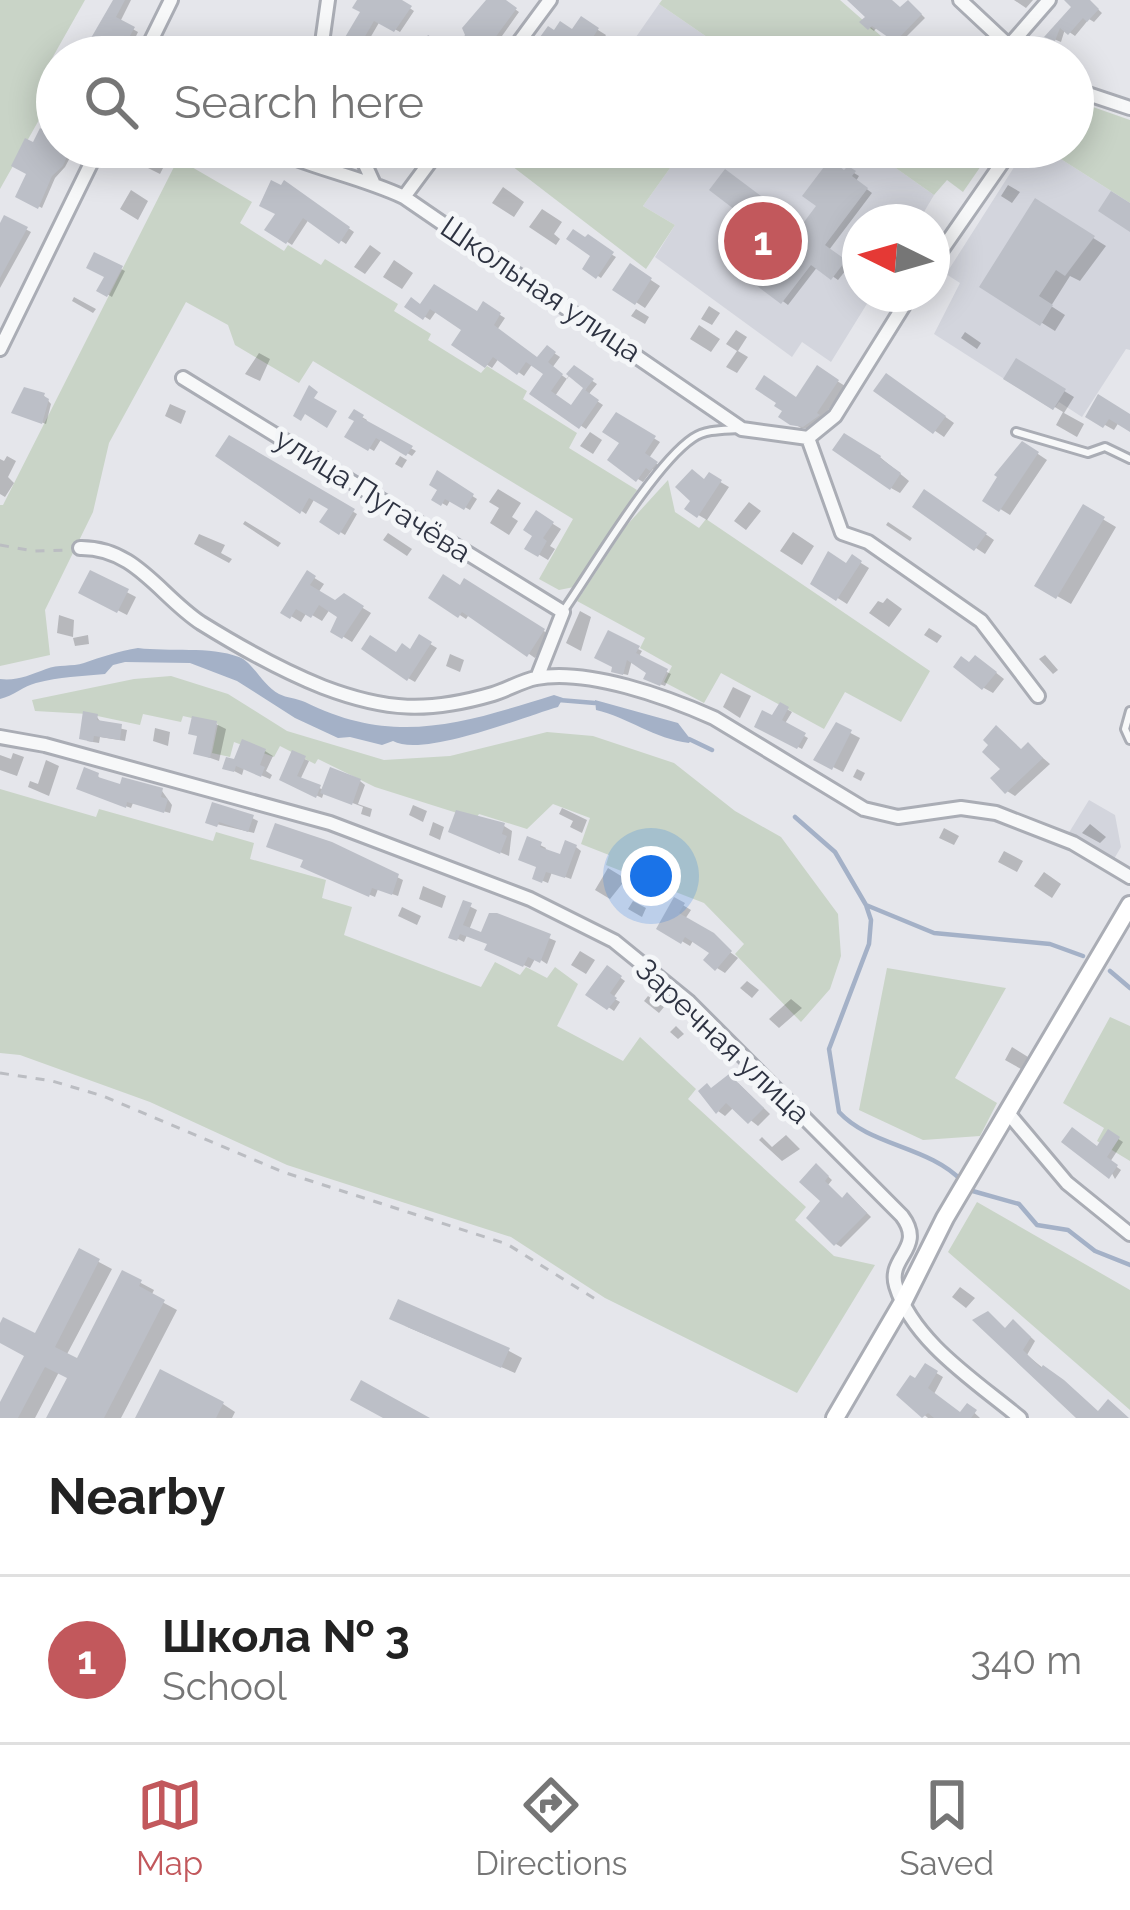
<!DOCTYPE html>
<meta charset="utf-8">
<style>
:root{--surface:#fff;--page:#f2f2f2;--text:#222;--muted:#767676;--line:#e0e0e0;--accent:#c2585c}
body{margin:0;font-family:Raleway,sans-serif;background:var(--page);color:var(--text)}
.compass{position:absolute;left:842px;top:204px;width:108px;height:108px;border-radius:50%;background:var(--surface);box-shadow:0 6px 30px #0003;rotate:275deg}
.you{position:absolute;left:651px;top:876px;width:42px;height:42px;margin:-30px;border:9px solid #fff;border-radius:50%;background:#1a73e8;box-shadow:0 0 0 18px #1a73e833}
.badge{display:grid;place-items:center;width:78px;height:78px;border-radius:50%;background:var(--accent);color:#fff;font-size:39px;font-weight:700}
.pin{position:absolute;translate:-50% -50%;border:6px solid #fff;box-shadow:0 3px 12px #0006}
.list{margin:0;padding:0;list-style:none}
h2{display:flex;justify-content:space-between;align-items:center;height:156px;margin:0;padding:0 48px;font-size:51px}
h2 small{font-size:39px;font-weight:400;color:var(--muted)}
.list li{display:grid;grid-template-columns:78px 1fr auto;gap:36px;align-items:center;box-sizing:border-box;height:168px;padding:0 48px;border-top:3px solid var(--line)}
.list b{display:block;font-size:45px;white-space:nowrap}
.list p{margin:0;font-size:39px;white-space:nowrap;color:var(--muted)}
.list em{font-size:39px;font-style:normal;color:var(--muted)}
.icon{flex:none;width:66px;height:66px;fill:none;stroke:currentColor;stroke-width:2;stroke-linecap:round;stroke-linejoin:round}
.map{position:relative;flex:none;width:1130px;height:1418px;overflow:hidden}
.search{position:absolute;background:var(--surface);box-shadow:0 6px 30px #0003;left:36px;right:36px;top:36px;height:132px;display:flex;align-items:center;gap:30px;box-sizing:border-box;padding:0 42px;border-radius:66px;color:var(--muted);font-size:45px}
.sheet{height:324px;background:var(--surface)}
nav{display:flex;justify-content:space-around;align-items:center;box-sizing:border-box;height:168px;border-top:3px solid var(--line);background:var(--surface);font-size:33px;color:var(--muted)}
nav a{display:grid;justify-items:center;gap:6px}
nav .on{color:var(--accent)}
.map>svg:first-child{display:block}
</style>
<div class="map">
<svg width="1130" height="1418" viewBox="0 0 1130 1418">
<rect width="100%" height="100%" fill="#e5e6eb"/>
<path fill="#d3d5dd" d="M659,4L736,57H622Z
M685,147H866L934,195L918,222H860V294H873L831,362L802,342L792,357L655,257L675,225L643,206Z
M1027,147H1042L1130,203V350L1126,349L1082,417L1059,402L1053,410L934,334L960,283L946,274Z
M1089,800L1115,815L1121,847L1107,871L1062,844Z"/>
<path fill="#c9d4c7" d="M0,0H85L46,69L57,76V88L0,189Z
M662,0H840L905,57H736L659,4Z
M1073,100L1130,120V203L1042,147H1073Z
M487,147H685L643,206L675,225L646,269Z
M866,147H994L963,192L947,180L934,195Z
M178,159L252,202L240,223L284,251L288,245L321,265L325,259L398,304L394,311L431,334L428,340L481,373L487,366L527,391L523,399L577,433L569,448L637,490L574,587L559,590L539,579L573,519L313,361L299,383L235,345L228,325L186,302L109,443L93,512L45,610L50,655L0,666V505H3Z
M668,480L675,512L699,528L706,519L930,671L901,722L845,692L824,729L721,673L704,703L664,682L672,666L640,648L645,638L577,601L626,526Z
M171,676L228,694L287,731L384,760L450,756L547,732L593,736L674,763L735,811L781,837L838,914L841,956L830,989L801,1022L735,954L744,944L704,903L606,865L609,855L581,844L590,818L553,804L527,829L479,814L476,819L375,787L318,759L315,764L280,746L274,757L234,742L230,757L212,753L218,724L183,716L181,722L143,714L140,725L88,714L35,711L32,700L134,679Z
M0,789L96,817L99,809L213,841L216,832L254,843L250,859L326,880L322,898L352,907L344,935L481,987L495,962L520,975L526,967L547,978L555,967L578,984L557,1026L623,1061L640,1037L696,1089L688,1099L806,1207L795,1220L834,1256L875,1265L797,1393L605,1298L511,1237L287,1165L150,1102L20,1055L0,1053Z
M887,968L1006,988L955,1078L997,1103L980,1136L923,1140L859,1110Z
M1110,1017L1130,1026V1161L1097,1141L1104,1128L1063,1103Z
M977,1202L1130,1290V1410L948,1252Z"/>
<path fill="#a4b1c7" d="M138,648C169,652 210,646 239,657C253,662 262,685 279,694C287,698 296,698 305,702C395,747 464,723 554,695L563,698L558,707C523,717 422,758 393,741L382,745L350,737L338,738L295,718L237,681L190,663L125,662L113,665L105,674C82,676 59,677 36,683C24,686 13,696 0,699V679C17,681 30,675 46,669C58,664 72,667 84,663C101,657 119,651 138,648Z
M595,700L678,723L691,740L689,743C655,739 627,717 596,710Z"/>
<path fill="#0003" fill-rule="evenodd" d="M116,0H131L120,22L138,32L126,57H85Z
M368,0H398L414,11L400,32L380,21L359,57H335Z
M489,0H502L519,12L492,50L502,57H426L456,55Z
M851,0H891L901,10L913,6L925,18L901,42L878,26L874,31L870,28L869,16Z
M1014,0H1033L1026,8Z
M1075,0H1088L1102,13L1094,22L1089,19L1075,36L1065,29L1061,42L1049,37L1075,6Z
M582,20L606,35L591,57H536L573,32Z
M938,39L954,51L949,57L932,47Z
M57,139V147L75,148L65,167L55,178L42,208L19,196L30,173L34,146Z
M916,147L926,154L922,159L912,152Z
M152,155L166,162L160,174L146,167Z
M854,173L859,176L856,181L872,193L829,250L850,265L838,280L818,266L788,305L744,272L802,230L846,174Z
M1008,185L1020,192L1012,203L1001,196Z
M290,187L354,232L346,244L309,219L292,245L268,229Z
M503,187L524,202L514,217L492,203Z
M131,190L148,201L138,220L120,209Z
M1036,202L1106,246L1080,281L1070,276L1051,306L1065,315L1055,331L983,286Z
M542,209L562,222L554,234L560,239L556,245L529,227Z
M6,219L31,232L0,288V230Z
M574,233L616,257L601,278L586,268L595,256Z
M370,245L381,253L365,274L354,267Z
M96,256L125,271L112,297L100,290L108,276Z
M394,260L413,273L402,289L383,277Z
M631,267L660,286L645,308L616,289Z
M74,297L96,309L93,313L72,301Z
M484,305L505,318L497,330L539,361L548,349L560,357L552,368L567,379L574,369L597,384L588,395L603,405L586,429L533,394L547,374L533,363L524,376L499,358L492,368L456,344L465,329L437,310L430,320L408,306L478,315ZM570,374L587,387L572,408L555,396Z
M709,306L720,313L712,325L701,319Z
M636,309L649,317L645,324L631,316Z
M699,325L720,339L711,352L690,339Z
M736,330L747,337L738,351L748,357L737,373L726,367L737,351L726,344Z
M965,332L981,343L977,349L961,338Z
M259,353L270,359L260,381L245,374Z
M1017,362L1074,397L1064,413L1084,424L1077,437L1056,425L1063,412L1007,378Z
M818,369L845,386L822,419L812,429L801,428L782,416Z
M896,382L954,423L944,437L877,391Z
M44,396L51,404L46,424L15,412Z
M170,404L186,411L181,424L165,416Z
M355,413L367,420L365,423L416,451L412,456L382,438L374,451L348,436L358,420Z
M617,416L660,442L649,458L661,467L657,472L653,469L643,482L638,479Z
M1089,416L1130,417V429L1119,422L1114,430Z
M590,432L602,440L593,454L580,446Z
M230,439L357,514L345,535L323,521L332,508L315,498L306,514L220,455Z
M1035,452L1047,460L1010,515L986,500Z
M875,453L909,481L900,493L891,488Z
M7,456L16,461L8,477L14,483L5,497L0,494V459L4,461Z
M400,456L407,460L402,468L395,464Z
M438,474L477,499L470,510L451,499L447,506L435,499L442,489Z
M710,476L729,487L707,520L688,509Z
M498,489L521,503L512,517L518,521L509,535L490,523L499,508L489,502Z
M934,498L994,540L985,554L976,548Z
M749,502L761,511L746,530L734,521Z
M1084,508L1116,527L1071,604L1038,585Z
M537,514L561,529L550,546L555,549L548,560L528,548L536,535Z
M245,521L281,543L278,547L243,524Z
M888,522L912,538L910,541L886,525Z
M793,532L814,546L802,565L780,551Z
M388,533L412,549L407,556L383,540Z
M199,534L225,545L221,553L232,559L229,563L194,544Z
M853,558L869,568L847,604L814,583L848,567Z
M92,574L136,597L127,615L82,592Z
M308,574L324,584L318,593L335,604L345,597L371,613L352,642L334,631L340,615L330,609L322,621L307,612L301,622L284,612Z
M465,582L550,635L535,658L470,613L466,619L432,597L461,589Z
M887,598L902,609L889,627L869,613L878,601L883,603Z
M580,611L591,617L581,651L566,643Z
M59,615L74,620L73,637L57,633Z
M929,628L942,636L937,643L924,635Z
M609,634L642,651L638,658L671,674L665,686L651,681L650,672L632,660L628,675L619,673Z
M88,635L89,644L75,646L73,638Z
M420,638L437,648L415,682L408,678L397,656L411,652Z
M450,654L464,660L460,672L446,666Z
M1045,655L1058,670L1053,674L1039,659Z
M985,664L1004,679L993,693L984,688L971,665Z
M733,687L751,696L740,718L723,707Z
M781,706L792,712L784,725L808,738L802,749L758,726L773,719Z
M97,717L102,724L127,730L125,741L100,737L99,743L87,741Z
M216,724L226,729L219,761L196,753Z
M837,726L860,738L843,772L817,759Z
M155,728L170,732L168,746L153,741Z
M1029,746L1050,764L1015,796L1007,791Z
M265,751L273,756L266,771L272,775L270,779L244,768L242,775L226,767Z
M13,753L24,757L17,776L0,770V755L11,759Z
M293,754L309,761L300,780L324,790L360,781L365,785L358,804L372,809L370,817L361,814L363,807L324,792L322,798L282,779Z
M46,760L59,766L49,796L28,787L30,781L38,784Z
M857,769L865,773L861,781L853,777Z
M98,776L102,782L162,791L172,805L170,813L133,803L131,808L85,791Z
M413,805L427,811L423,822L409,815Z
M562,808L587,820L582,833L570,827L573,821L559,814Z
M252,818L258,821L254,833L208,822Z
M433,822L444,827L440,840L429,835Z
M1090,824L1106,837L1100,843L1082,833Z
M504,826L512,831L509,856L460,835Z
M944,828L959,836L954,845L939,838Z
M331,845L403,880L398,896L378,889L375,897L309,869Z
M540,845L546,848L544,852L562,858L576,847L581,851L571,879L552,872L548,883L536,878L540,866L527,861Z
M1004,851L1023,861L1017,872L998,862Z
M608,868L626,879L610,899L595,890Z
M1044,872L1061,884L1052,898L1034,886Z
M423,886L446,896L442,908L419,899Z
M633,901L646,908L642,917L628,909Z
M676,901L691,910L685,919L738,958L725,973L717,968L714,952L694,939L690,946L660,928Z
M465,904L477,910L469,930L483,936L496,916L556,941L547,964L536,957L530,968L488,948L490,944L467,935L464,942L452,936Z
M402,907L421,916L417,925L398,916Z
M580,951L595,960L586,974L571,965Z
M608,969L625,981L613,998L620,1002L614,1011L590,994Z
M747,981L759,990L752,998L740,988Z
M648,996L664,1007L659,1013L644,1001Z
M791,999L802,1008L779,1028L769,1019Z
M676,1026L684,1034L678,1039L670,1032Z
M1012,1047L1028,1057L1021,1069L1005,1060Z
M738,1083L770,1114L758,1126L734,1107L725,1116L718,1111L713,1090Z
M1109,1133L1123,1142L1110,1162L1121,1170L1115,1179L1099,1149Z
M786,1135L800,1149L782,1161L759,1140L762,1137L772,1147Z
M821,1170L832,1180L828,1185L844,1200L853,1199L871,1217L841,1247L836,1244L824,1201Z
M80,1252L112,1269L66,1356L78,1362L124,1274L154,1290L151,1296L177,1310L121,1418H50L70,1378L59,1372L35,1418H0V1408L27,1355L0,1340V1330L36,1337Z
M960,1287L975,1298L966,1308L952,1297Z
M988,1315L1006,1330L1013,1323L1019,1326L1035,1341L1027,1355L1099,1414L1109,1403L1127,1418H1084L976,1320Z
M405,1326L509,1351L522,1358L515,1373Z
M926,1367L943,1377L934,1394L961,1415L968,1407L980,1418H928L900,1394L917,1382Z
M223,1404L235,1412L232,1418H138Z"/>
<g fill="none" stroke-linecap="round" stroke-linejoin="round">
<path stroke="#a4b1c7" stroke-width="4.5" d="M559,700L595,703
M689,739L712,750
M795,817L835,852L866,905L871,920L869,944L829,1049L839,1112C870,1146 929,1146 962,1181
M866,905L934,933L1050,944L1083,956
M1110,971L1130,988
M969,1190L1019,1204L1037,1225L1068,1230L1095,1251L1130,1265"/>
</g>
<path fill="#bcbfc7" d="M113,0H125L116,17L135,27L118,57H80Z
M357,0H402L412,6L394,32L374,21L353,57H331L334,41L341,44L360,12L352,8Z
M486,0H506L517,8L489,46L499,52L498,57H420L415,54L428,35L454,52L465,35L462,28Z
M847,0H892L900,7L908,0L922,14L895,42L872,26L868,30L859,22L865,17Z
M1064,0H1090L1099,9L1087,22L1083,18L1068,35L1060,28L1055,41L1044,37L1071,7Z
M581,16L599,28L580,57H532L544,39L540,37L548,26L554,30L560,21L572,29Z
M40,128L57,137V147H71L63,166L52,176L38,209L15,197L26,174L11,166L25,138L33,142Z
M830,159L844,170L848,166L856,171L852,176L868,188L825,245L846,260L831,280L811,265L781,304L740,273L768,235L709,190L725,169L801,226L816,206L802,196Z
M271,180L281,185L284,180L350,227L339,244L303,218L286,244L264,230L275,214L259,206Z
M1111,191L1130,203V232L1098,211Z
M1035,198L1095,236L1065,276L1056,270L1039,296L1053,305L1040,326L979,287Z
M4,215L28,227L0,278V223Z
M573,229L585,237L588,234L614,252L596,279L582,269L590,256L566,239Z
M94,252L123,266L107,297L96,291L104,277L86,268Z
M630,263L652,278L635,305L612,290Z
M434,284L477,311L483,301L501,313L494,325L537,357L547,345L556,352L548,362L563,374L551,391L571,405L583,388L566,374L574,365L594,379L585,390L599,400L579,429L529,394L543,374L526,362L517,375L493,357L485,368L451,345L461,330L430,309L423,320L404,307L411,297L420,304Z
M1016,358L1066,389L1053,410L1003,379Z
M817,365L839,380L817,413L820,415L803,427L790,425L778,417L782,411L774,406L776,403L755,389L764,375L796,397Z
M886,373L946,416L933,434L873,391Z
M309,385L318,392L314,398L337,411L327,428L305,414L301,421L293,416Z
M24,387L45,393L44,396L49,399L42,424L11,413Z
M1098,394L1130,414V432L1109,419L1103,428L1085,417Z
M354,409L364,415L362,418L413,446L406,456L376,438L368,451L344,437L354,421L348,418Z
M616,412L656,436L645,453L658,462L650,471L646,468L636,482L607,460L619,443L602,432Z
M844,433L881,456L880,458L901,473L890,490L832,450Z
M229,435L355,509L339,535L319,522L328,509L309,498L300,514L215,456Z
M1022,441L1039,452L999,512L982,501L997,477L994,475Z
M692,469L704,479L709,472L722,480L697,518L684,509L690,501L675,487Z
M437,470L474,494L464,510L445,499L441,506L431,500L437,490L429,485Z
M924,489L987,533L974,551L912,507Z
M1083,504L1105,517L1056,599L1034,586Z
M536,510L554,522L543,538L547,541L538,557L524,549L532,536L523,530Z
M828,551L846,563L852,554L862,561L836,601L810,584Z
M90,570L129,589L117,613L78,593Z
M307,570L316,576L310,585L335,600L344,593L364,606L342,639L330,632L337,617L319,605L311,618L296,609L290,619L280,613Z
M443,574L460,585L464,578L545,629L527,657L462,612L458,618L428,598Z
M608,630L640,646L636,653L668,669L660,686L643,679L646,673L627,660L623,675L611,672L612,667L594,658Z
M419,634L432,642L407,681L361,649L370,635L396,652L402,643L410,649Z
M975,655L997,672L982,690L953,667L961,656L969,662Z
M780,702L789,707L782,720L806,733L797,749L754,727L762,710L772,715Z
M83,711L98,714L97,720L122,724L120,740L94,736L93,742L79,739Z
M192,716L217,721L210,758L193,754L197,736L188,734Z
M836,722L852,730L832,770L813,760Z
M996,725L1021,749L1028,742L1043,758L1005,794L990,778L1000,769L982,752L988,745L983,740Z
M242,739L266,749L260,765L265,767L261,777L236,766L234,772L222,769L226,757L234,759Z
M292,750L306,756L297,776L321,785L316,798L279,780Z
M84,767L99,773L98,777L120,784L122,777L163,788L161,797L168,799L164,813L127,802L126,808L76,789Z
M330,767L361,779L352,805L320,793Z
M212,802L254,815L248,832L219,822L217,827L205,823Z
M456,810L505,823L502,834L507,836L500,854L448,832Z
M275,823L332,842L399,874L392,895L372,888L369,897L300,867L303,860L266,847Z
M527,836L542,842L540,847L560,854L565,840L577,845L565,878L546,872L542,883L532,879L536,867L518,860Z
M674,897L685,903L679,913L714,933L732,951L715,971L703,960L709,953L685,937L681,944L656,929Z
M463,900L472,903L463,925L481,932L489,913H497L551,934L540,963L528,957L523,967L484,950L487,944L460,934L457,941L448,938Z
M607,965L622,976L610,993L617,998L607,1010L585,995Z
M729,1074L764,1108L748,1124L726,1103L716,1114L698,1091L707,1083L711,1088Z
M1072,1127L1097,1146L1108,1129L1120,1137L1107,1157L1118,1165L1109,1179L1061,1142Z
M816,1163L829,1176L825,1181L842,1198L847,1192L867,1213L834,1246L806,1218L820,1201L799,1182Z
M79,1248L100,1259L55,1347L77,1358L122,1270L142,1280L139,1286L165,1300L104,1418H46L67,1378L45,1367L18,1418H0V1402L24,1356L0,1343V1323L3,1317L35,1333Z
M398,1299L510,1348L501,1368L389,1319Z
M988,1311L1005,1328L1013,1319L1031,1337L1023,1350L1041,1368L1043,1365L1064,1380L1098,1411L1108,1399L1129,1418H1076L972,1320Z
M925,1363L938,1371L928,1388L960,1412L967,1403L977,1410L971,1418H934L928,1413L922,1418L896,1395L910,1375L915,1378Z
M160,1369L224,1402L216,1418H135Z
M361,1380L430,1418H383L350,1400Z"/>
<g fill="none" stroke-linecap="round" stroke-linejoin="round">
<g stroke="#aaadb5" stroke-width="12">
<path id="lane" d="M1016,432L1088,453L1105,447L1130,459
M564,610C593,568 654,464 693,438C706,429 724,430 738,429
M1130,711L1125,729L1130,740"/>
</g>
<g stroke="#aaadb5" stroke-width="18">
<path id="street" d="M960,0L1021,57
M1009,46L1049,0
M143,57L171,0
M320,57L328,0
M508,57L550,0
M1073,89L1130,108
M267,147C311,168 359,176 404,197L742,429L808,438L842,533L868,542L981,621L1038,696
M357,147L373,182
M404,197L441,147
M932,264L1013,147
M0,349L99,147
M183,378L563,612L537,678
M808,438L835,416L911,294
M80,548C135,547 160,596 201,623C238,646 283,671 323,687C386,711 428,713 493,694C507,690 521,681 536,678C587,668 667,697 714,718L864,809L898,817L961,808L996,813L1073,843L1130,877
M0,737L45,745L330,823L530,899L614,941L689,1002L902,1216C926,1248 887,1257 896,1286C913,1342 977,1382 1020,1418
M1008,1113L1067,1183L1130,1234"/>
</g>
<g stroke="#aaadb5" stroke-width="22">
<path id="secondary" d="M835,1418L904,1300L945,1218L1130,905"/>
</g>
<path stroke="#bbbdc2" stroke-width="3" stroke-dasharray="9 9" stroke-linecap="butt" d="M0,545L33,551L67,550
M0,1073L52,1081L103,1096L283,1172L507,1244L600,1302"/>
<use href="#lane" stroke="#f7f8f9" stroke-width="6"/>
<use href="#street" stroke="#f7f8f9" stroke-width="12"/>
<use href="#secondary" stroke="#fff" stroke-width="16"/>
</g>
<g text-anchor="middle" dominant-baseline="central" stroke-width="10" stroke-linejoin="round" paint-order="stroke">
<g font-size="30" fill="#2e3342" stroke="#f4f6f8">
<text transform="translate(541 289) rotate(34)">Школьная улица</text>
<text transform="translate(373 495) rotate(32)">улица Пугачёва</text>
<text transform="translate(723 1041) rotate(43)">Заречная улица</text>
</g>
</g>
</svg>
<svg class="compass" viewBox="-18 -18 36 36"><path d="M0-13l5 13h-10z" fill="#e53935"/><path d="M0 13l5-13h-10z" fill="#767676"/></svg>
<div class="you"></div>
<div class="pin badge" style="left:763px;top:241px">1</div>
<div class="search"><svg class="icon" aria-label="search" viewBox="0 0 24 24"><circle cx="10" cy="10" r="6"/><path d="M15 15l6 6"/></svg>Search here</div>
</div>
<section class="sheet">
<h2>Nearby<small></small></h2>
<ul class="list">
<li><span class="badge">1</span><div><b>Школа № 3</b><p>School</p></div><em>340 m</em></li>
</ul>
</section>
<nav>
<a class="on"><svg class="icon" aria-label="map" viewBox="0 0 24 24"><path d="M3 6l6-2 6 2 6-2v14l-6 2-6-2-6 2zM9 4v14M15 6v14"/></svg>Map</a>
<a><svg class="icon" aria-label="directions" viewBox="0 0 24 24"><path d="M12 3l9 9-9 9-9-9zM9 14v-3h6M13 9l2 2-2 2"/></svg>Directions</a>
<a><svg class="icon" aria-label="saved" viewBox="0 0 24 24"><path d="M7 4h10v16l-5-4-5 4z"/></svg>Saved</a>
</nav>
